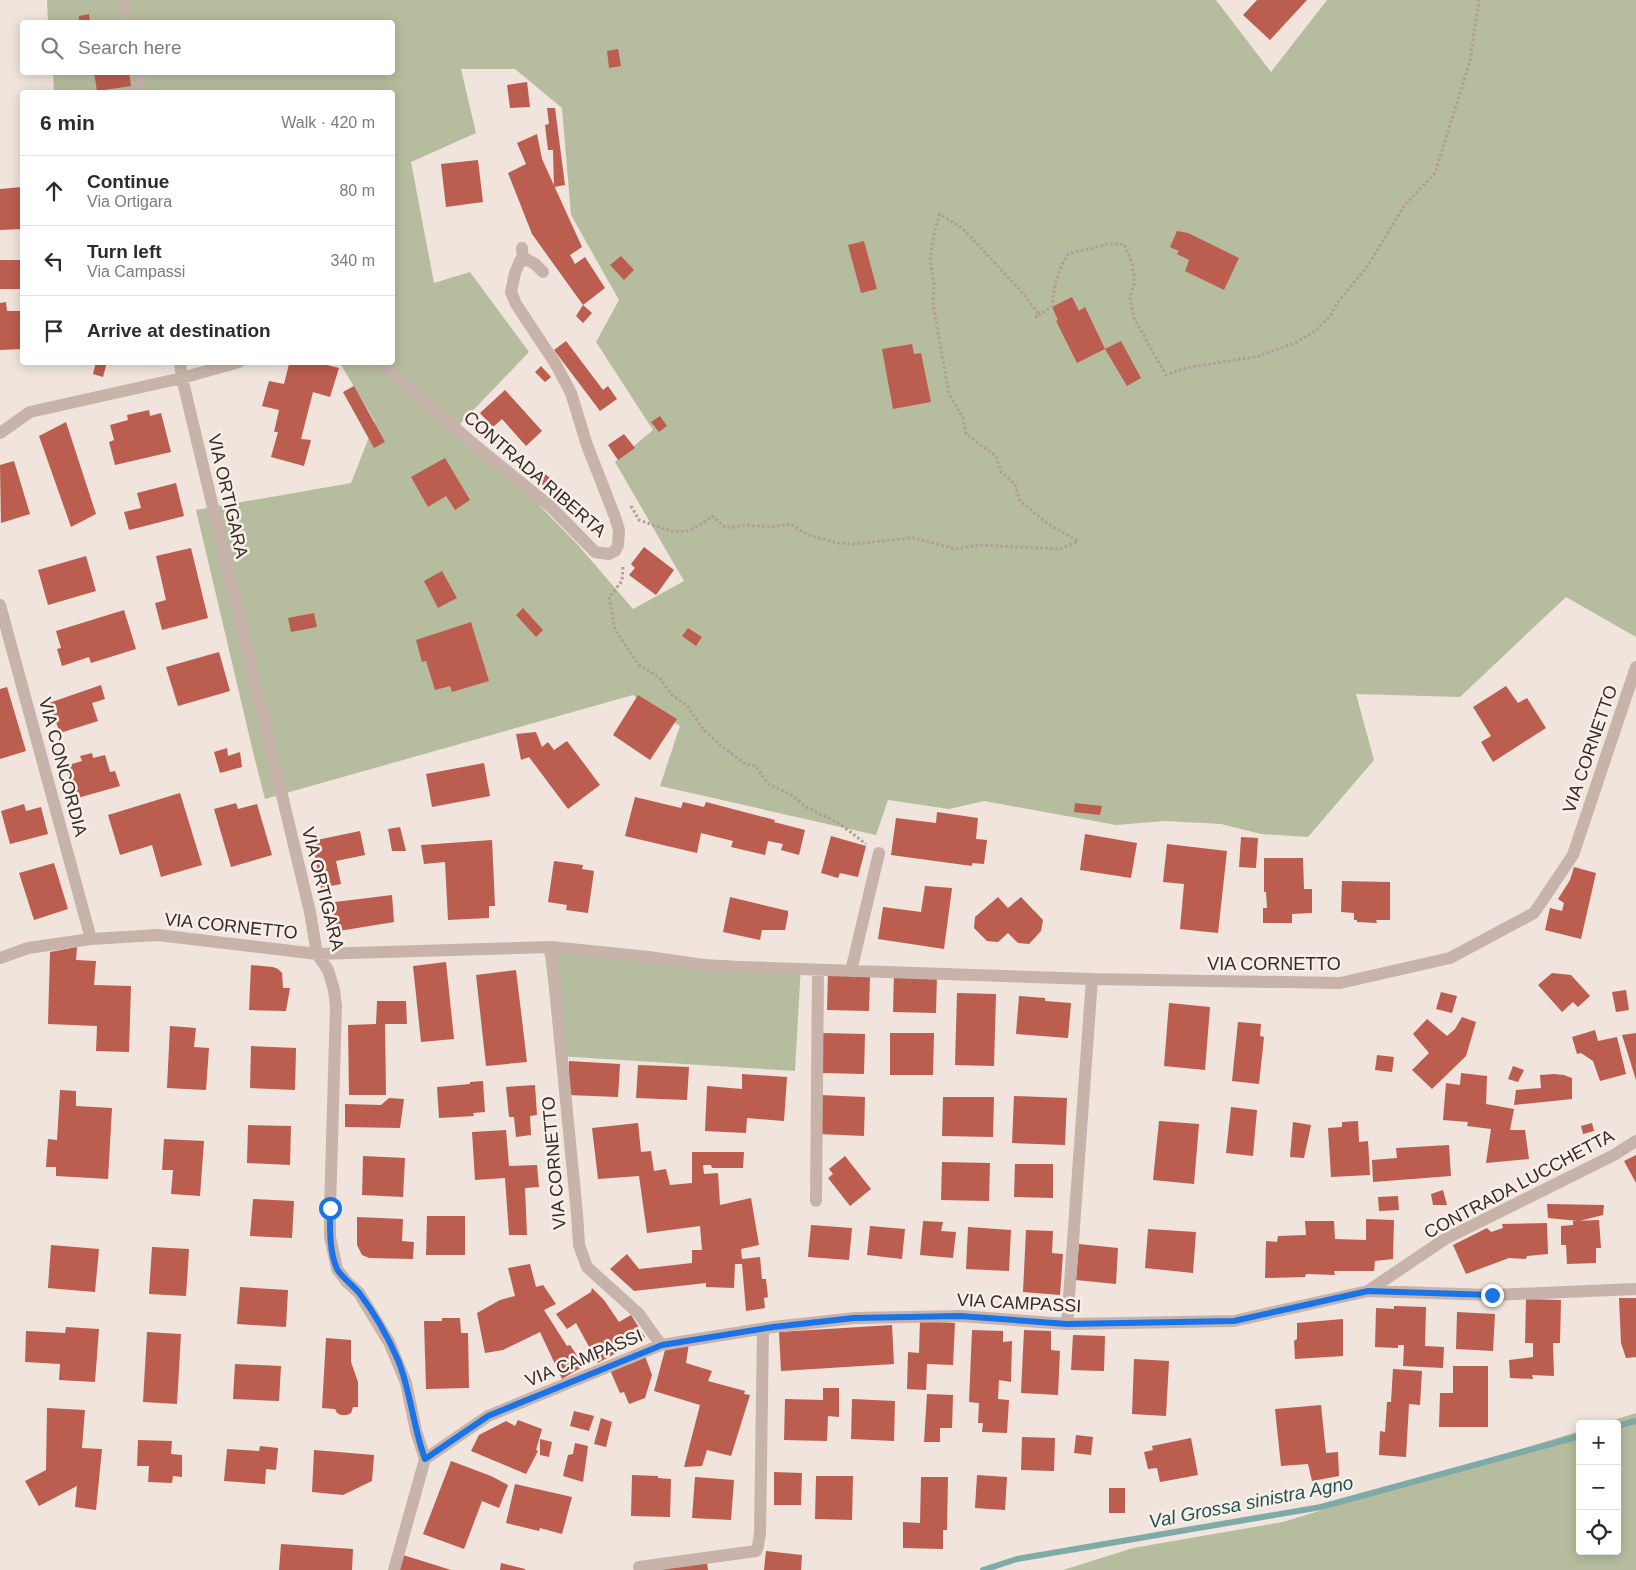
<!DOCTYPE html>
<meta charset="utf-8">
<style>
:root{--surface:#fff;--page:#f7f7f7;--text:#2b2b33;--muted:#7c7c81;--line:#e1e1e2}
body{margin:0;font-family:Arial,sans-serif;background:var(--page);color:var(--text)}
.controls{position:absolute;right:15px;bottom:15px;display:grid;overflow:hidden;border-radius:5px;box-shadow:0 2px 12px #0003}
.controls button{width:45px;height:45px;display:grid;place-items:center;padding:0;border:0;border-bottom:1px solid var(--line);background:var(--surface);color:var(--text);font:25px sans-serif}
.stop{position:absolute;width:15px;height:15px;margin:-11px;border:4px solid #1a73e8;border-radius:50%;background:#fff}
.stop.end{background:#1a73e8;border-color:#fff;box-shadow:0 1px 5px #0008}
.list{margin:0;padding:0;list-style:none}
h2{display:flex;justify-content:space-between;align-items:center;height:65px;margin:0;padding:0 20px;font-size:21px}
h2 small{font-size:16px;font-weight:400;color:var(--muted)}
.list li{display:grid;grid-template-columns:32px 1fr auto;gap:15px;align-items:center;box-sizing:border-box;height:70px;padding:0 20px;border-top:1px solid var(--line)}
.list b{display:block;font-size:19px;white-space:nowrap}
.list p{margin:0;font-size:16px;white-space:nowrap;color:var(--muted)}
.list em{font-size:16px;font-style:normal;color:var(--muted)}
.icon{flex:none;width:28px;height:28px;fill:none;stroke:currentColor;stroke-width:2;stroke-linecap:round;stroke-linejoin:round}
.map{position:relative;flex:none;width:1636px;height:1570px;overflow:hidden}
.search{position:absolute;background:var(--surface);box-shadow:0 2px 12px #0003;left:20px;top:20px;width:375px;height:55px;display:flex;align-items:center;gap:12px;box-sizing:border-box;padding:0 18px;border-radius:5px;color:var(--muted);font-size:19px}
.panel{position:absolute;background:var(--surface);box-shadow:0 2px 12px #0003;left:20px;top:90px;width:375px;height:275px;border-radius:5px}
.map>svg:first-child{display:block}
</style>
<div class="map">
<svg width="1636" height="1570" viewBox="0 0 1636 1570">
<rect width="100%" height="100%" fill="#f0e4dc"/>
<path fill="#b6bd9e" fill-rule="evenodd" d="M47,0H1216L1271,72L1327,0H1636V637L1566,597L1460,697L1356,694L1374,760L1308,837L1261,834L1221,824L1165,821L1116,825L984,801L949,809L888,800L876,835L660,786L680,726L633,695L265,799L254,756L196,510L351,483L375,422L340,363L392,362V92H54L53,73L392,72V22H48ZM461,69H515L562,108L571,215L619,300L596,342L653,430L615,462L684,581L633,609L578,545L460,424L529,352L470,272L434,283L411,162L476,133Z
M544,949L801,965L795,1071L558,1056Z
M1636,1413V1570H1063L1133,1548L1283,1522L1580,1431V1551H1617V1424H1602Z"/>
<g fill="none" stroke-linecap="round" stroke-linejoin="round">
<path stroke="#7eaaa7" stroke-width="6" d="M1617,1426L1636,1421
M983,1570L1017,1559L1321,1507L1580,1436"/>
</g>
<path fill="#bb5d4f" d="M1257,0H1307L1270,40L1243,15Z
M89,14L90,22H79V16Z
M618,49L621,66L609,68L607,51Z
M94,72H129L131,86L97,91Z
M527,82L530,107L510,108L507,85Z
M547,108H555L565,185L554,187L553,150H548L545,125L549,124Z
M537,134L542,159L582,247L570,255L575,264L585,257L605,288L583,305L532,234L508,173L526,164L517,143Z
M478,160L483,202L446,207L441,164Z
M22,187V229L0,230V189Z
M1177,231L1188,233L1239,258L1224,290L1185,271L1189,260L1177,254L1179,251L1170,247Z
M864,241L877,289L861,293L848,245Z
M621,256L634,270L624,280L610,265Z
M0,260H22V289H0Z
M1072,297L1079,311L1085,307L1105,349L1121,341L1141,378L1127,386L1105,349L1077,363L1056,321L1058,320L1052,307Z
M6,302L7,311H20L22,349L0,350V303Z
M583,305L592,313L583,323L576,316Z
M566,341L603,390L608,386L617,399L600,411L554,350Z
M912,344L914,354L921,353L931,402L893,409L882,349Z
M96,362H107L103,377L93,374Z
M315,362L339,368L330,397L313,392L301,439L311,440L304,466L271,457L278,432H274L279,410L262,406L269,381L284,384L289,364Z
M541,366L551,377L545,382L535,372Z
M354,386L385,442L374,448L343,392Z
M505,390L542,431L526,446L502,419L493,427L480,413Z
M149,410L150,416L161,413L171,452L115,465L109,442L114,440L110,425L128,420L127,415Z
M660,416L667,426L659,432L651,422Z
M66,422L96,514L71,527L39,436Z
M624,434L635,448L618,460L608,445Z
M445,458L470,500L455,510L446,496L428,507L411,477Z
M14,461L30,514L1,523L0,465Z
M541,471L558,484L552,492L539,482Z
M176,483L184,516L129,530L124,512L141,508L137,493Z
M644,547L674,570L656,595L629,575L635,568L631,564Z
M191,548L208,618L162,630L155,603L166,600L156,556Z
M86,556L96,591L48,605L38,570Z
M442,571L457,598L438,608L424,581Z
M523,608L543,630L536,637L516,615Z
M124,610L136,649L91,663L89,657L62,666L57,649L61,648L56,631Z
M314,613L317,627L291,632L288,618Z
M471,622L489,681L452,692L450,686L435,690L426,661L422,662L416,640Z
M688,628L702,637L696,646L682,636Z
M219,652L230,691L178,706L166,667Z
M101,685L105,699L92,703L98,721L60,733L49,703Z
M1506,686L1518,703L1527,698L1546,728L1493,762L1481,742L1491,736L1473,707Z
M7,687L26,751L0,759V689Z
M638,695L677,719L650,760L613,735Z
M536,732L542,747L548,742L554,750L567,741L600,785L568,809L529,757L521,760L516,734Z
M227,748L228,756L240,752L242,767L220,773L214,752Z
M92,753L93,758L105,755L110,772L115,771L120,786L74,799L65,766L82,761L80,756Z
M484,763L490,796L432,807L426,774Z
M180,793L202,865L161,877L152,845L120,855L108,815Z
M635,797L681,808L683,802L704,807L706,802L775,820L774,822L805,830L799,855L781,850L783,844L768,841L765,855L731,847L733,841L701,833L697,853L625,836Z
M236,803L238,809L257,804L272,855L231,867L214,809Z
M1075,803L1102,806L1100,815L1074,812Z
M24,804L26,811L41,807L48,834L10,844L1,811Z
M937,812L978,818L976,839L987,840L984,864L972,863V866L891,855L896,818L936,823Z
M400,827L406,851H392L388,829Z
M360,831L365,855L336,861L341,884L321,888L312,841Z
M1085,834L1137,843L1131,878L1080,870Z
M831,836L866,846L858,877L840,873L838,878L821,873Z
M1241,837L1258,838L1256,868L1239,867Z
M492,840L495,906H489V918L448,920L445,862L424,864L421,845Z
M1167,844L1227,851L1218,933L1180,929L1184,884L1163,882Z
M1264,858H1303L1304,889H1312V913L1292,914V923H1263V908H1267L1266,892H1264Z
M554,861L583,865L582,869L594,871L588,913L566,910L567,905L548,902Z
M54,863L68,909L34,920L19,873Z
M1574,867L1596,873L1581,939L1545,930L1550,908L1562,911L1564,903L1558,899L1570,880Z
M1342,881L1390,882V920H1376L1377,923L1357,922V920H1354V913L1341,912Z
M925,886L952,888L944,949L878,939L883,907L921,912Z
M392,895L394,922L339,931L327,922L326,911L336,910L335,902Z
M730,897L788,911V915L785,930H762L760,940L723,932Z
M998,897L1008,908L1021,897L1043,920L1041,931L1029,944L1018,943L1008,933L998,942L987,941L974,928L975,917Z
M77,947L76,960L96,961L94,985L131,986L129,1052L96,1051L97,1026L48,1024L50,952Z
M446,962L454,1039L421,1042L413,966Z
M251,965L273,967L278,969L282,973L283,988H290L286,1011L249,1010Z
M516,970L527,1062L486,1066L476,975Z
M1552,973L1571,975L1590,996L1578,1007L1573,1002L1562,1012L1538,985Z
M828,974L870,975L869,1011L827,1010Z
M894,974L937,975L936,1013L893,1012Z
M1626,990L1629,1010L1616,1012L1612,992Z
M1441,992L1457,996L1452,1013L1436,1009Z
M957,993L996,994L994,1066L955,1065Z
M1019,996L1045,998V1001L1071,1003L1068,1038L1016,1034Z
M377,1001H406L407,1024H385L386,1095H349L348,1025L376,1024Z
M1169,1003L1210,1007L1205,1070L1164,1066Z
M1462,1017L1476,1022L1466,1056L1432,1089L1412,1070L1429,1053L1413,1034L1427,1019L1447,1036L1455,1029Z
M1238,1022L1261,1024L1260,1036L1264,1037L1259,1084L1232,1081Z
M170,1026L196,1028L194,1047L209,1048L206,1090L167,1088Z
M1595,1030L1598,1041L1617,1037L1626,1074L1600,1081L1593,1061L1581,1053L1577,1054L1572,1037Z
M822,1033L865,1034L864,1074L821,1073Z
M890,1033H934L933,1075H890Z
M1636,1033V1080L1622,1035Z
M251,1046L296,1048L295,1090L250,1088Z
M1377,1055L1394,1057L1392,1072L1375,1070Z
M569,1061L620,1064L618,1097L567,1095Z
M638,1065L689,1067L687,1100L636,1098Z
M1513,1066L1524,1070L1518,1082L1508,1079Z
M1461,1073L1487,1076L1486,1104L1514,1109L1510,1130H1525L1529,1159L1486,1163L1491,1129L1467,1126L1468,1122L1443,1120L1446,1083L1460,1085Z
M742,1074L787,1077L784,1121L747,1118L746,1133L705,1131L707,1086L742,1089Z
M1554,1074L1564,1075L1572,1078V1099L1514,1105L1516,1090L1541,1088L1540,1075Z
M483,1081L485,1112L473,1113L474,1116L439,1118L437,1087L470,1084V1082Z
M535,1085L537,1115L530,1116L531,1135L516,1137L514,1117H509L506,1087Z
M60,1090L76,1091V1106L112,1108L108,1179L56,1176V1167H46L48,1139L57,1140Z
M820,1095L865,1097L864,1136L818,1134Z
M1014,1096L1067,1098L1065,1145L1012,1143Z
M943,1097H994L993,1137L942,1136Z
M389,1098L404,1099L400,1128L345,1127V1104L381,1105Z
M1231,1107L1257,1110L1253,1156L1226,1153Z
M1159,1121L1199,1124L1194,1184L1153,1180Z
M1358,1121L1359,1142L1368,1141L1370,1175L1331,1177L1328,1128L1342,1127V1122Z
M1293,1122L1311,1125L1304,1158L1290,1157Z
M638,1123L641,1152L651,1151L654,1171L666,1169L670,1185L692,1183V1152H744L743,1168H712L711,1165H703L704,1174L718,1173L720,1205L751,1198L759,1245L741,1249L742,1259L760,1257L762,1279H766L768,1297L764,1298L765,1308L746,1311L742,1264H735L734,1288L706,1287V1283L634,1291L610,1269L627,1254L639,1269L692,1263V1250H702L700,1226L647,1233L639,1176L598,1179L592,1128Z
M1592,1123L1594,1131L1583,1134L1581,1126Z
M248,1125L291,1126L290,1165L247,1163Z
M506,1130L509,1166L537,1165L539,1187L525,1188L527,1235H509L505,1178L475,1180L472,1132Z
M164,1139L204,1141L200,1196L171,1194L173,1170H162Z
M1449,1145L1451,1176L1373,1182L1372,1160L1397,1158L1396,1148Z
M1636,1155V1183L1624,1161Z
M363,1156L405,1158L403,1197L362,1195Z
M845,1156L871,1189L850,1206L828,1178L833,1174L829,1169Z
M942,1162L990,1163L989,1201L941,1200Z
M1015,1164H1053V1198L1014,1197Z
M1443,1190L1447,1205H1433L1431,1194Z
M1398,1196L1399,1210L1379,1211L1378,1197Z
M253,1199L294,1201L292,1238L250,1236Z
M1547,1204L1604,1205L1603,1215L1579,1221L1548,1218Z
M427,1216H465V1255H426Z
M357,1217L403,1219L402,1241L414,1242L413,1259L369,1258L362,1255L357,1245Z
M1366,1219L1394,1220L1393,1259L1375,1261L1374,1271H1334L1335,1275L1306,1274L1305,1277L1265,1278L1266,1241L1277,1242L1278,1236L1306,1235L1305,1221H1334L1335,1239L1366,1240Z
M1599,1220L1601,1248H1596V1263L1567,1264L1566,1245H1561V1226L1573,1225V1221Z
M923,1221L943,1222L941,1231L956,1232L953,1258L920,1255Z
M1547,1223L1548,1254L1527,1256L1526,1259L1509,1258L1466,1274L1453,1245L1487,1228L1491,1232L1503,1228L1502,1224Z
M811,1225L852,1228L849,1260L808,1257Z
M870,1226L905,1229L902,1259L867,1255Z
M968,1227L1011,1230L1009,1271L966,1269Z
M1148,1229L1196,1232L1193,1273L1145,1268Z
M1026,1230L1053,1231L1052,1253L1063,1254L1060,1295L1023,1292Z
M1079,1244L1118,1248L1116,1284L1076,1280Z
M51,1245L99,1249L95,1292L48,1288Z
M152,1247L189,1249L186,1296L149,1294Z
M530,1264L536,1287L543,1285L556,1304L544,1310L567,1346L570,1345L584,1366L562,1379L540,1332L503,1350L485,1353L477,1313L500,1300L515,1296L508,1268Z
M240,1287L288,1290L286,1327L237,1324Z
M592,1288L604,1300L619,1322L631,1315L645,1337L598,1363L576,1323L567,1329L556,1314L591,1292Z
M1619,1298H1636V1357L1626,1358L1621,1343Z
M1526,1299L1561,1300L1560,1343H1553L1554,1376L1532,1375L1533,1379L1510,1378L1509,1360L1533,1357V1343H1525Z
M1394,1306L1426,1307L1425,1346L1444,1347L1443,1368L1403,1366L1404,1345H1398V1348L1375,1347L1376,1308L1394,1309Z
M1457,1312L1495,1314L1493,1351L1456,1349Z
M442,1318H460L461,1333H468L469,1388L426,1389L424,1321H442Z
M1343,1319V1356L1295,1359L1294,1341L1297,1339V1323Z
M920,1321L955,1323L953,1365L927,1364L926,1390L907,1389L908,1352L919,1353Z
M892,1325L894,1364L781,1371L779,1332Z
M66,1327L99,1329L95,1382L59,1380L60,1364L25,1362L26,1331L65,1333Z
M972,1330L1003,1331V1342L1012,1341L1011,1382L999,1380L998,1399L1009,1400L1007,1433L982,1432L983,1423H978L979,1403L969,1402Z
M1024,1330L1051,1331V1350L1060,1351L1058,1395L1021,1393Z
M147,1332L181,1334L177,1404L143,1402Z
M1073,1335L1105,1336L1104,1371L1071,1370Z
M326,1338L351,1340V1362L358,1382V1407H353L351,1413L347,1415H341L337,1413L335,1409L322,1408Z
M689,1343L686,1363L712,1371L708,1381L745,1391L744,1394L750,1395L731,1456L707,1450L702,1466L684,1467L700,1405L654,1391L665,1350Z
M645,1356L652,1375L645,1398L629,1404L624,1392L620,1393L609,1368Z
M1134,1359L1169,1361L1166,1416L1132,1414Z
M235,1364L281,1366L279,1401L233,1399Z
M1453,1366H1488V1427H1439L1440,1393H1453Z
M1393,1369L1422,1371L1420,1405L1409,1404L1406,1457L1379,1455L1380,1431L1385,1432L1387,1402H1391Z
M823,1388H839V1417L828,1416L827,1441L784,1440L785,1399L823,1400Z
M927,1394L953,1395L952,1428H940V1442H924Z
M852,1399L895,1401L894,1441L851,1439Z
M1321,1405L1326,1453L1338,1452L1339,1476L1312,1481L1308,1464L1281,1466L1275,1409Z
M47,1408L85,1410L82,1448L102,1449L96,1510L75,1507L77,1486L39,1506L25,1481L46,1470Z
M574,1411L594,1416L589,1431L570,1426Z
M601,1418L612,1422L606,1447L594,1444Z
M518,1420L542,1429L536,1450L538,1451L526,1474L471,1451L479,1435L506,1421L515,1426Z
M1076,1435L1093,1437L1091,1455L1074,1453Z
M1022,1437L1055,1438L1054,1471L1021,1470Z
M1191,1438L1198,1475L1160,1482L1157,1468L1148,1469L1144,1452L1153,1450L1152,1446Z
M540,1439L552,1442L549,1457L540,1455Z
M138,1440L172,1441L171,1454L182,1455V1477L173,1476L172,1483L148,1482L149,1466H137Z
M575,1443L588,1446L583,1482L563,1476L568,1455L573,1454Z
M260,1446L278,1448L276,1470L266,1469L265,1484L224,1481L227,1449L259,1451Z
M314,1450L374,1455L372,1481L343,1495L312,1492Z
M451,1461L491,1476L508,1485L499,1508L482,1501L464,1549L423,1534Z
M774,1472L802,1473L801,1505H774Z
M632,1475L658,1476V1478L671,1479L670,1517L631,1516Z
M977,1475L1007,1477L1005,1510L975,1508Z
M816,1476H853L852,1520L815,1519Z
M695,1477L734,1480L731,1520L692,1518Z
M921,1477H948L947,1530H943V1549L903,1548V1522L920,1523Z
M515,1484L572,1497L562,1534L540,1528L539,1531L506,1523Z
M1109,1488H1125V1513H1109Z
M281,1544L353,1549L352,1570H279Z
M766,1551L802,1555L801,1570H764Z
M403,1555L451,1570H399Z
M707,1562L708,1570H658Z
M501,1563L525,1569V1570H500Z"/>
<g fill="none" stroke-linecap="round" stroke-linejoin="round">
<path stroke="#b29d94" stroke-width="3" stroke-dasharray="2.5 2.5" stroke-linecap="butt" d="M631,506L639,520C672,531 683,541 712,516L726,528L746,525L771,527L791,524L808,535L837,543L853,544L913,538L956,549L980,545L1060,549L1078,541L1048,524L1020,501L1015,484L1001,472L996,456L966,434L963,418L949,394L933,304L934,283L930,259L935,229L940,214L962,228L1021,291L1038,313L1036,317L1052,307C1054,287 1057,272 1068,254L1109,244H1124L1132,263L1135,281L1130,297L1134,318L1166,375L1186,368L1259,356L1297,342L1315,331L1331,315L1337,303L1367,267L1404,206L1435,173L1470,61L1479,0
M623,567L622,581L609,597L615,630L639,665L659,677L671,694L687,706L704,730L718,743L745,764L756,766L768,784L790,794L806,807L840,824L866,844"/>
<path stroke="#c7b3a9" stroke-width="12" d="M123,0L128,22
M138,72L141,92
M522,248L523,261
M180,362L182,378L310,912L317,954L328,970L334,990L336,1006L330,1208V1237L337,1269L346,1281L359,1293L389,1342L406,1383L416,1431L425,1459L394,1570
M379,362L476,446L551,507L595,552L609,554L615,551L618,545L619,530L615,517L587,445L571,393L555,363L516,304L511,292L515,273L520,261L526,259L535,264L543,272
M0,433L30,412L182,378L239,362
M0,605L91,939
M551,947L577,1214L579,1245L587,1267L639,1314L661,1345
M0,958L28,948L91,939L158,935L317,954L551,947L649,957L710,966L1092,979L1340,983L1450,958L1534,913L1573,855L1636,667
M851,971L879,853
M816,1201L818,971
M1368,1291L1445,1239L1614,1155L1636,1141
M1067,1324L1092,979
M425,1459L488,1416L661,1345L773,1327L855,1318L960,1316L1067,1324L1234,1321L1368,1291L1493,1295L1636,1289
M639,1567L756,1551L758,1546L760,1533L763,1329"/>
</g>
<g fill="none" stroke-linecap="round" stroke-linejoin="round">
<path stroke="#1a73e8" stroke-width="6" d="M330,1208C330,1228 329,1251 337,1269C343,1279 353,1285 360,1294C375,1314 388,1337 398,1360C411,1392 413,1427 425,1459L488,1416L662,1345L773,1327L854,1318L960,1316L1067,1324L1234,1321L1368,1291L1492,1295"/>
</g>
<g text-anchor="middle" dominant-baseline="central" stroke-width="5" stroke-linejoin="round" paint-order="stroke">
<g font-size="18" fill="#352b28" stroke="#f8efe8">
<text transform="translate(535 474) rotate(41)">CONTRADA RIBERTA</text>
<text transform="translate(228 496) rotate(77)">VIA ORTIGARA</text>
<text transform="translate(1590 749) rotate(-71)">VIA CORNETTO</text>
<text transform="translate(63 767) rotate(75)">VIA CONCORDIA</text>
<text transform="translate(323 889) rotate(76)">VIA ORTIGARA</text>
<text transform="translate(231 926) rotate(6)">VIA CORNETTO</text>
<text x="1274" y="964">VIA CORNETTO</text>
<text transform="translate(554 1163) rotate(-95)">VIA CORNETTO</text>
<text transform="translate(1519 1184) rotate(-28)">CONTRADA LUCCHETTA</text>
<text transform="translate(1019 1303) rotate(3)">VIA CAMPASSI</text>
<text transform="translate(584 1358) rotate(-22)">VIA CAMPASSI</text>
</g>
<g font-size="19" font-style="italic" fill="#225250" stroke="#f8efe8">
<text transform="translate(1251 1502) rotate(-11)">Val Grossa sinistra Agno</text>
</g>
</g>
</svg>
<div class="controls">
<button>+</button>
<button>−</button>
<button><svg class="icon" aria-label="locate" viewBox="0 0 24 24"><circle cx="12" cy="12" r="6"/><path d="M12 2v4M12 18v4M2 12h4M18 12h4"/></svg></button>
</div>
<div class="stop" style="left:330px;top:1208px"></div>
<div class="stop end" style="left:1492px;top:1295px"></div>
<div class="search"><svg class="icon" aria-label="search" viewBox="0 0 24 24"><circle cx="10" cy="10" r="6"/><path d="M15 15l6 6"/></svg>Search here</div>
<section class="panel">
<h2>6 min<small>Walk · 420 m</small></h2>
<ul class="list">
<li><svg class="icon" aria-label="ahead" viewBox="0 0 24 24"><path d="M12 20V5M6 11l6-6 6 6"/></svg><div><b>Continue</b><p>Via Ortigara</p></div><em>80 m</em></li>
<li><svg class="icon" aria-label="left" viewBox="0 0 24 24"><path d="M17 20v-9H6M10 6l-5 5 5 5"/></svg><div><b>Turn left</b><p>Via Campassi</p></div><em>340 m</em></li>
<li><svg class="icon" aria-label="arrive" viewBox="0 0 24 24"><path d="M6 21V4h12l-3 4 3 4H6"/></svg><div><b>Arrive at destination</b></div></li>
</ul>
</section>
</div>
